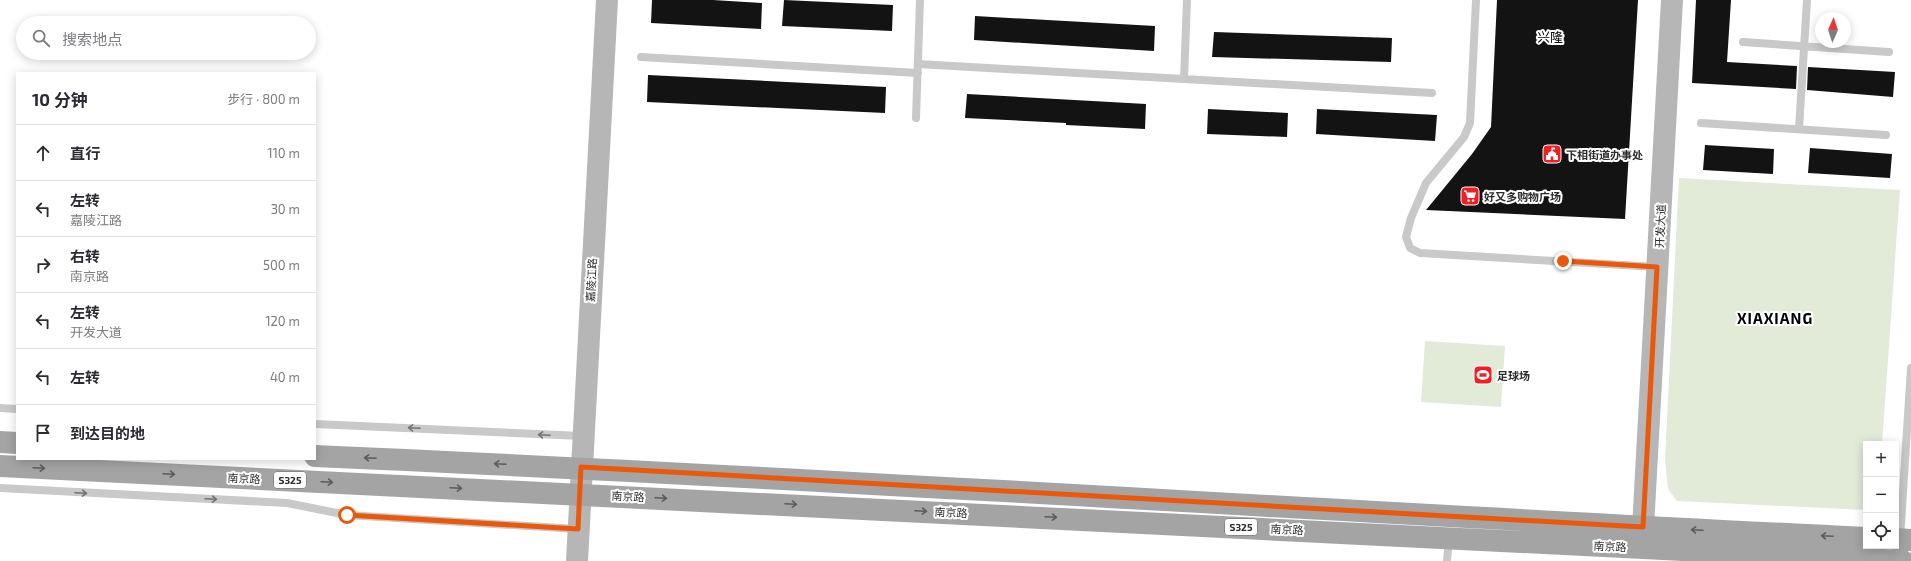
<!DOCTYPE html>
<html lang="zh">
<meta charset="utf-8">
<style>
:root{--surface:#fff;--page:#f7f7f7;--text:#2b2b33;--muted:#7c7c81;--line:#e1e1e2}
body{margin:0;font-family:"Exo 2","Noto Sans SC",sans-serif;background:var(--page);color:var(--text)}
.controls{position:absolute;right:12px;bottom:12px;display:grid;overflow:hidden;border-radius:0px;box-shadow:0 2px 10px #0003}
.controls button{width:36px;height:36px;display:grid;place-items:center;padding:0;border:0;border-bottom:1px solid var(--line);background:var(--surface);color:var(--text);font:20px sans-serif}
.compass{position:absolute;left:1815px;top:12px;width:36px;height:36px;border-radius:50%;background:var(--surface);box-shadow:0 2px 10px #0003;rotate:3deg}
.stop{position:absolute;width:12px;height:12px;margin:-9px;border:3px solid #ea580c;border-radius:50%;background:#fff}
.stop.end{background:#ea580c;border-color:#fff;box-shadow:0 1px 4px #0008}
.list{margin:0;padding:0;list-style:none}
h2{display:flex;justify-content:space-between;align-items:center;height:52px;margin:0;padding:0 16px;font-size:17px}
h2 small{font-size:13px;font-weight:400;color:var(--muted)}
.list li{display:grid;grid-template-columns:26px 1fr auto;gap:12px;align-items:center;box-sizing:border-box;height:56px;padding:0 16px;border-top:1px solid var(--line)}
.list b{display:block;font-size:15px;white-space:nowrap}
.list p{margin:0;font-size:13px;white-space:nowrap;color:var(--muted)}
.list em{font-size:13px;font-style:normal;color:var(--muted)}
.icon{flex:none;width:22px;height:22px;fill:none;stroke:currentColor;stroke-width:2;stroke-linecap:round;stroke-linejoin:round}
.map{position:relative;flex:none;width:1911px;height:561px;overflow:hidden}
.search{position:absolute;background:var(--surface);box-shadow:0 2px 10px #0003;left:16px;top:16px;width:300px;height:44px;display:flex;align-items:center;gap:10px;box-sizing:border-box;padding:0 14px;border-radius:22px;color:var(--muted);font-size:15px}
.panel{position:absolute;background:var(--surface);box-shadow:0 2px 10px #0003;left:16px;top:72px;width:300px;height:388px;border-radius:0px}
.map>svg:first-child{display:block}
</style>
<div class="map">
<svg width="1911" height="561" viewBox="0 0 1911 561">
<rect width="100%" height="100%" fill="#fff"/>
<path fill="#e1ebd7" d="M1679,178L1900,190L1882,444H1866V510L1677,501L1668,489L1665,460Z
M1425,341L1505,346L1501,407L1421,402Z"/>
<path fill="#131313" d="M652,0H713L762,3L761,29L651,23Z
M784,0L893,5L892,31L782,26Z
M1497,0H1638L1625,219L1426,210L1472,154L1491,127Z
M1696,0H1731L1727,62L1797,66L1796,89L1692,83Z
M975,16L1155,26L1154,51L974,40Z
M1214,32L1392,38L1391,62L1212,57Z
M1808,67L1895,72L1893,97L1807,90Z
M648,75L886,87L885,113L647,102Z
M967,94L1146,104L1145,129L1066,125V123L965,118Z
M1208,109L1288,113L1287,137L1207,134Z
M1317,109L1437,115L1435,141L1316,134Z
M1705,145L1774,149L1773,174L1703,170Z
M1810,148L1892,154L1890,178L1808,173Z"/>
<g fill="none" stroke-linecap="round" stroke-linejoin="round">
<path stroke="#c9c9c9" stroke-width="8" d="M1476,0L1470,123L1464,137L1426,183L1411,218L1406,237L1410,248L1420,253L1657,267
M1743,42L1889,52
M641,57L918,73
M918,64L1432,93
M1184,79L1187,0
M916,118L920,0
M1701,123L1886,135
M1799,129L1807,0
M0,408L17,409
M315,424L582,436
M0,488L287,503L347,515L577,529
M1900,539L1911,368
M1447,561L1449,538"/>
<path stroke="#b6b6b6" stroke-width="22" d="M1642,546L1672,0
M577,561L607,0"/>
<path stroke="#a4a4a4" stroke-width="22" d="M0,442L17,443
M315,456C832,478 1349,513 1866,538
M0,466L1903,561
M1896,539L1911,540"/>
</g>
<defs><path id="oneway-shaft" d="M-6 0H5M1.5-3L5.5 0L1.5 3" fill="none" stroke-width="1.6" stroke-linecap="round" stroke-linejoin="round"/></defs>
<g stroke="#737373">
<use href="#oneway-shaft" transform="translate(414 428) rotate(-177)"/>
<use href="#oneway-shaft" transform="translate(544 435) rotate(-177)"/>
<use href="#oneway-shaft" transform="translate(81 493) rotate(3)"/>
<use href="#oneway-shaft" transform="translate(211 499) rotate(3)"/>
</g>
<g stroke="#5c5c5c">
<use href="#oneway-shaft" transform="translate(370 458) rotate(-177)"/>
<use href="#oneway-shaft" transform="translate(500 464) rotate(-177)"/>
<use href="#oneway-shaft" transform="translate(39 468) rotate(3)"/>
<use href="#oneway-shaft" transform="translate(169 474) rotate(3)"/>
<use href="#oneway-shaft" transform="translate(327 482) rotate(3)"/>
<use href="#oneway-shaft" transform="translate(456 488) rotate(3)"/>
<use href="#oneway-shaft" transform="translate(661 498) rotate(3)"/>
<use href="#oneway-shaft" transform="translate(791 504) rotate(3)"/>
<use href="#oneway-shaft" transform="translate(921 511) rotate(3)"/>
<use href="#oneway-shaft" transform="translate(1051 517) rotate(3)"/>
<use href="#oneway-shaft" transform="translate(1697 530) rotate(-177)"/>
<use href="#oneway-shaft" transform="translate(1827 536) rotate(-177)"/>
</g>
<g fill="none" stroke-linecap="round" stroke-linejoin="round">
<path stroke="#ea580c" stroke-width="5" d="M347,515L578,529L581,467L1643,527L1657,267L1563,261"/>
</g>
<defs>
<g id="civic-square" transform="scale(1)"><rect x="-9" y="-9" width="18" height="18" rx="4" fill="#f31d23" stroke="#fff"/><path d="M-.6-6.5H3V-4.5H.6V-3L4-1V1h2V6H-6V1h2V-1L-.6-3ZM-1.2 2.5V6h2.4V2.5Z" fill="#fff"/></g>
<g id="supermarket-square" transform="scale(1)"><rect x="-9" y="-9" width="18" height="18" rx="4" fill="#f31d23" stroke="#fff"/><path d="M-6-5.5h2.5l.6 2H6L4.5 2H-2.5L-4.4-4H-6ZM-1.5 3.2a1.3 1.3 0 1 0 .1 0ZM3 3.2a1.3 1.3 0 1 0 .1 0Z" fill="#fff"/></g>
<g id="stadium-square" transform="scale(1)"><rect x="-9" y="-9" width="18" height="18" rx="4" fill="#f31d23" stroke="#fff"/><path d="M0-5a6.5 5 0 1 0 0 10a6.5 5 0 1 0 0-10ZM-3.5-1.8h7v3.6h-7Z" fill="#fff"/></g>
</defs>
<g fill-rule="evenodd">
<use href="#civic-square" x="1552" y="154"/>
<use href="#supermarket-square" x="1470" y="196"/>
<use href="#stadium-square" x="1483" y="375"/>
</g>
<g text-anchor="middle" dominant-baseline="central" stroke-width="4" stroke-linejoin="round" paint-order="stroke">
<g fill="#fff" stroke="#6b6b6b" stroke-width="1">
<rect x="274" y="472" width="32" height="16" rx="3"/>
<rect x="1225" y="519" width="32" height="16" rx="3"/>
</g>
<g font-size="10" font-weight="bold" fill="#2c2c2c">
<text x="290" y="480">S325</text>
<text x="1241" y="527">S325</text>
</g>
<g font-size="11" font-weight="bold" fill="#2c2c2c" stroke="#fff" text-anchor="start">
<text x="1566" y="154">下相街道办事处</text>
<text x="1484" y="196">好又多购物广场</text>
<text x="1497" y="375">足球场</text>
</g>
<g font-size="11" fill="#2c2c2c" stroke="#fff">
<text transform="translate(1660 226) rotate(-87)">开发大道</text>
<text transform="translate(591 280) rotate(-87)">嘉陵江路</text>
<text transform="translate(244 478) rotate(3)">南京路</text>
<text transform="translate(628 496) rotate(3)">南京路</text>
<text transform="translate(951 512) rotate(3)">南京路</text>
<text transform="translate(1287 529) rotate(3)">南京路</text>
<text transform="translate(1610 546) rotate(3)">南京路</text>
</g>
<g font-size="13" fill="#000" stroke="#fff">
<text x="1550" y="37">兴隆</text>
</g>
<g font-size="15" font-weight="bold" letter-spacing="1" fill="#000" stroke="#fff">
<text x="1775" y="318">XIAXIANG</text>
</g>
</g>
</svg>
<div class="controls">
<button>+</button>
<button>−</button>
<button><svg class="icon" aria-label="locate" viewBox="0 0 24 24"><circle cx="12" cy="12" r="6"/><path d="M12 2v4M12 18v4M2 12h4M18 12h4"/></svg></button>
</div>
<svg class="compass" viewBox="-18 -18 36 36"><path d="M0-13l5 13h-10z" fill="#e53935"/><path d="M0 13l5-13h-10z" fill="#7c7c81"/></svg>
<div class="stop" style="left:347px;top:515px"></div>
<div class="stop end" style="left:1563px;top:261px"></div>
<div class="search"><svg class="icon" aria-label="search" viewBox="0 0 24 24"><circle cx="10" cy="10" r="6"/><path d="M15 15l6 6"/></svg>搜索地点</div>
<section class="panel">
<h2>10 分钟<small>步行 · 800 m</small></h2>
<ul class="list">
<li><svg class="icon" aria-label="ahead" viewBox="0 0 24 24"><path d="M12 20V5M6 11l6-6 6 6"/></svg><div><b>直行</b></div><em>110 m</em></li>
<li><svg class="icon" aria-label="left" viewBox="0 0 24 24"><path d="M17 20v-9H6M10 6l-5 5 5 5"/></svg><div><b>左转</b><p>嘉陵江路</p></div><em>30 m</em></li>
<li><svg class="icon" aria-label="right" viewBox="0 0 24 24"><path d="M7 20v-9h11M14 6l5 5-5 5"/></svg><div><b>右转</b><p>南京路</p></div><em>500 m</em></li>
<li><svg class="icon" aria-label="left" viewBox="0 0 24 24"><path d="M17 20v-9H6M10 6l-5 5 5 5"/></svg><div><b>左转</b><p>开发大道</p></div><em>120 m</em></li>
<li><svg class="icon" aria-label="left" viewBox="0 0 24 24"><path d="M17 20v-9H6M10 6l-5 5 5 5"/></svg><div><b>左转</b></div><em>40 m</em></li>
<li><svg class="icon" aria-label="arrive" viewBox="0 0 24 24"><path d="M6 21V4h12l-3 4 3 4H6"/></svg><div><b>到达目的地</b></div></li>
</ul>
</section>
</div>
